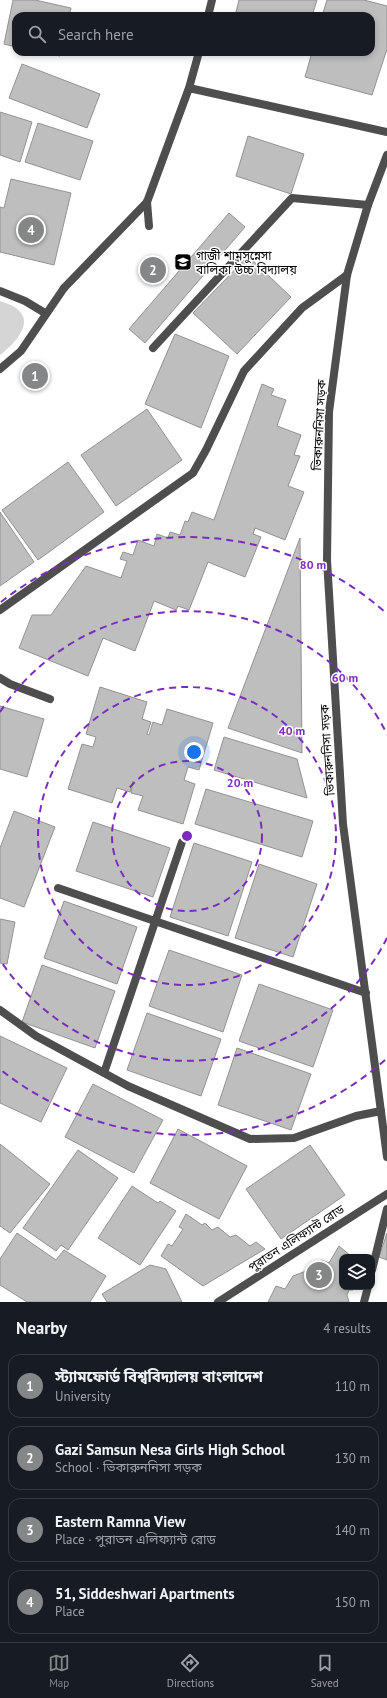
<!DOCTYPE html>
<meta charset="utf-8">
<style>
:root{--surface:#171b24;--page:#242831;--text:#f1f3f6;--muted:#9ea1a6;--line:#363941;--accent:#858687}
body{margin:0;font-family:"PT Sans","Noto Sans Bengali",sans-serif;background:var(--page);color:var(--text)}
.controls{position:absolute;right:12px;bottom:12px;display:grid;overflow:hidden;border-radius:8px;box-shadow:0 2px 6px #0003}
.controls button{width:36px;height:36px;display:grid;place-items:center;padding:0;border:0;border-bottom:1px solid var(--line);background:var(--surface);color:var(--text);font:20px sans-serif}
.you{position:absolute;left:194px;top:752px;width:14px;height:14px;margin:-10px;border:3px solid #fff;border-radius:50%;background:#1a73e8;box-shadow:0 0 0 6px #1a73e833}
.badge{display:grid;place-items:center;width:26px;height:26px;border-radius:50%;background:var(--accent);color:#fff;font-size:13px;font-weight:700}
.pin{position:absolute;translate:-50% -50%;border:2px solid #fff;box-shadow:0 1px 4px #0006}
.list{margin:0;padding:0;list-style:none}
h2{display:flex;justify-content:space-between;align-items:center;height:52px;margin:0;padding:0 16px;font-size:17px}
h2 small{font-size:13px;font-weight:400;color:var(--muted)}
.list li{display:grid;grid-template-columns:26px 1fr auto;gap:12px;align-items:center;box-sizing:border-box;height:64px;margin:0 8px 8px;padding:0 8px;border:1px solid var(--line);border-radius:12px}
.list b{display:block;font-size:15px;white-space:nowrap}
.list p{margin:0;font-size:13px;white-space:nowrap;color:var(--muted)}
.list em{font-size:13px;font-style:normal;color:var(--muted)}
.icon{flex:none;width:22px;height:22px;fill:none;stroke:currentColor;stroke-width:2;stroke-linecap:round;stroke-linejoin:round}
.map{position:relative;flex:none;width:387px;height:1302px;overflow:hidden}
.search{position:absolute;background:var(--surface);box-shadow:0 2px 6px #0003;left:12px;right:12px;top:12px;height:44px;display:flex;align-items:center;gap:10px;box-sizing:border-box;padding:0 14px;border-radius:12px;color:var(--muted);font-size:15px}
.sheet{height:340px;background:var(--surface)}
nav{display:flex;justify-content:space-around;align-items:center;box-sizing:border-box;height:56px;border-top:1px solid var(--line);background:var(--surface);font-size:11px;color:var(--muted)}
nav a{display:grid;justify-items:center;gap:2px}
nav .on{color:var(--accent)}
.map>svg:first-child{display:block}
</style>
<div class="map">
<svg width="387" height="1302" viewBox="0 0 387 1302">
<rect width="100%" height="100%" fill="#fff"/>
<path fill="#d5d5d5" d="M0,301C5,303 13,305 17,309C36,323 12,346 0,355Z"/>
<path fill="#bebebe" stroke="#929292" d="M13,0H35L71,8L69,16H16V47L4,44Z
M239,0H317L312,16H235Z
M327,0H364L387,6V49L372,95L305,77L312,52H371V16H322Z
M41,52H61L60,56Z
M22,64L100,94L87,128L9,98Z
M0,112L32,122L20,162L0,155Z
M38,123L93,141L80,180L25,162Z
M248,136L304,154L291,194L236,176Z
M11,179L71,193L54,265L0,252V207L4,208Z
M229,213L245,227L145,343L129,329Z
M248,256L291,297L237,354L193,313Z
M175,334L229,356L201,428L145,404Z
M262,384L274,389L271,395L286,400L277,426L301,435L294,455L300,456L288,486L304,492L285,540L255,528L253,534L261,537L245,577L208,562L189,610L178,606L176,610L154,601L135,651L103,638L88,676L19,648L32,615H51L86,566L121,578L127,561L120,559L123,552L133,555L138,540L154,546L157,534L168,538L170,532L180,535L185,521L188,522L192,512L214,520Z
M147,409L182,460L116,506L81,455Z
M68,462L104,512L38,560L2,510Z
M0,512L34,562L0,586Z
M300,538L302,753L228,728Z
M100,687L147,702L142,719L151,722L147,734L149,735L153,722L162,725L167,709L213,723L199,770L188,767L184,780L195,784L183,824L138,810L143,796L131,793L133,781L130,792L117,788L112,803L68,789L82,744L93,747L96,737L86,734Z
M0,706L44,719L27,777L0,769Z
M224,737L297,759L307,798L214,770Z
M206,789L313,821L302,857L195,824Z
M14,811L55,827L24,907L0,898V848Z
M93,822L170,848L153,897L76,871Z
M194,843L252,862L228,936L170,917Z
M259,864L317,884L293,957L235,938Z
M64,901L137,927L117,984L44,958Z
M0,919L15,922L7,964L0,963Z
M169,950L242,975L223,1032L149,1006Z
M42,965L115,991L95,1048L22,1022Z
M259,984L333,1010L313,1067L239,1041Z
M147,1013L221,1039L201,1096L127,1070Z
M0,1036L67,1068L41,1122L0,1103Z
M237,1048L311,1074L291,1130L218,1105Z
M93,1084L163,1120L134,1173L65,1137Z
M178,1129L247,1166L219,1219L150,1183Z
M0,1144L50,1184L10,1233L0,1226Z
M310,1145L345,1195L281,1239L246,1189Z
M78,1150L118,1178L68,1250L61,1245L56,1251L23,1228Z
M132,1186L158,1203L160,1201L176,1211L140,1265L98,1238Z
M186,1214L202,1225L205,1223L212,1230L218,1227L230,1237L236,1235L250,1246L256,1242L265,1249L203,1286L161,1256L168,1244L172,1246L183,1229L179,1227Z
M17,1233L56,1260L64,1250L106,1276L90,1302H27L0,1285V1259Z
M387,1233V1260L379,1257Z
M339,1246L352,1257H342V1287H355L353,1290H349L347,1295L349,1302H268L276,1286L285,1289L293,1276L306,1271L316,1270L321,1260L329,1263Z
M150,1265L166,1269L182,1302H107L102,1294Z"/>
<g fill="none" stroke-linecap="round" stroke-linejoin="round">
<path stroke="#4e4e4e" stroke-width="8" d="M147,202L149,226
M0,291L25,301L45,313
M153,348L292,198L368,205
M0,369L21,351L64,288
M0,610L193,473L206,450L244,371L302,308L347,275
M0,678L10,684L50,699
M58,888L366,993
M0,1010L36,1036L128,1086L250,1139L294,1138L356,1116L381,1111
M104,1073L182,842
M372,1270L387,1209
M364,1302L368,1287"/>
<path stroke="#4e4e4e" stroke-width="8" d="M208,16L212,0
M189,88L387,132
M64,288L147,202L189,88L199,52"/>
<path stroke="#4e4e4e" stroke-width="8" d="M387,155L368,205L347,275L329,412L327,560L343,824L387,1157
M218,1302L387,1194"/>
</g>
<g fill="none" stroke="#7b2cbf" stroke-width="2" stroke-dasharray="7 5">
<circle cx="187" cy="836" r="75"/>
<circle cx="187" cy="836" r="149"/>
<path d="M387 938A224 224 0 0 1 0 960M0 712A224 224 0 0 1 387 734"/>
<path d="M385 1060A299 299 0 0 1 1 1070M1 602A299 299 0 0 1 385 612"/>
</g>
<defs>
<g id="school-square" transform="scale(0.9)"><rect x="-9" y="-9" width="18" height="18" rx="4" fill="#000" stroke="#fff"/><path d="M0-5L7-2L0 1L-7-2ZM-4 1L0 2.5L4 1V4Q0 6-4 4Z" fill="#fff"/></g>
</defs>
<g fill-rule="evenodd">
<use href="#school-square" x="183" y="262"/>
</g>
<g text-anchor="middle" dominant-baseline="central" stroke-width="3" stroke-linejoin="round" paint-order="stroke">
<g font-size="12" fill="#000" stroke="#fff" text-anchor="start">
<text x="196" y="255">গাজী শামসুন্নেসা<tspan x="196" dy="14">বালিকা উচ্চ বিদ্যালয়</tspan></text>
</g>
<g font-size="12" fill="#000" stroke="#fff">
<text transform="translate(319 425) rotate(-87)">ভিকারুননিসা সড়ক</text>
<text transform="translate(327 750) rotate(-94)">ভিকারুননিসা সড়ক</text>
<text transform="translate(296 1238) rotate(-33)">পুরাতন এলিফ্যান্ট রোড</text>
</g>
</g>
<circle cx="187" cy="836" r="6" fill="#7b2cbf" stroke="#fff" stroke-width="2"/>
<g font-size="12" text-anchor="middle" font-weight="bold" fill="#7b2cbf" stroke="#fff" stroke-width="3" stroke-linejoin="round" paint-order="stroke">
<text x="313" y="569">80 m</text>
<text x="345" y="682">60 m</text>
<text x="292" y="735">40 m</text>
<text x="240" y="787">20 m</text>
</g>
</svg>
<div class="controls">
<button><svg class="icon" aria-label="layers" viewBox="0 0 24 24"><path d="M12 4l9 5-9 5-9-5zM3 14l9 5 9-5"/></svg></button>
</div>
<div class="you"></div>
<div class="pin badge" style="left:35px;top:376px">1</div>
<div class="pin badge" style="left:153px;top:270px">2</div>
<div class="pin badge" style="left:319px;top:1275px">3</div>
<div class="pin badge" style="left:31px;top:230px">4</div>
<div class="search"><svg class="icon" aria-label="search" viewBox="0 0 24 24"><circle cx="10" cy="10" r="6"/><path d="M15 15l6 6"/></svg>Search here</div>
</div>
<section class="sheet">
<h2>Nearby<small>4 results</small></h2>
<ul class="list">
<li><span class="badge">1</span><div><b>স্ট্যামফোর্ড বিশ্ববিদ্যালয় বাংলাদেশ</b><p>University</p></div><em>110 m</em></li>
<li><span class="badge">2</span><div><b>Gazi Samsun Nesa Girls High School</b><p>School · ভিকারুননিসা সড়ক</p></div><em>130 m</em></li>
<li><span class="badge">3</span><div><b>Eastern Ramna View</b><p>Place · পুরাতন এলিফ্যান্ট রোড</p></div><em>140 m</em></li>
<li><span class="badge">4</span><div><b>51, Siddeshwari Apartments</b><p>Place</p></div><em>150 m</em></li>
</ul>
</section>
<nav>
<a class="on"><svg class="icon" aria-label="map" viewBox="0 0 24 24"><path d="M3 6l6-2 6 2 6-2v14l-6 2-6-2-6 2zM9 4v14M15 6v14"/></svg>Map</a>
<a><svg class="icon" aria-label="directions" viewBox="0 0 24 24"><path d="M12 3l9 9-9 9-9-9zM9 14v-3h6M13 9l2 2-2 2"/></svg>Directions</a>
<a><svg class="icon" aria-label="saved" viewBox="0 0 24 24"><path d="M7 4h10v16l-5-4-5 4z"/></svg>Saved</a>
</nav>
